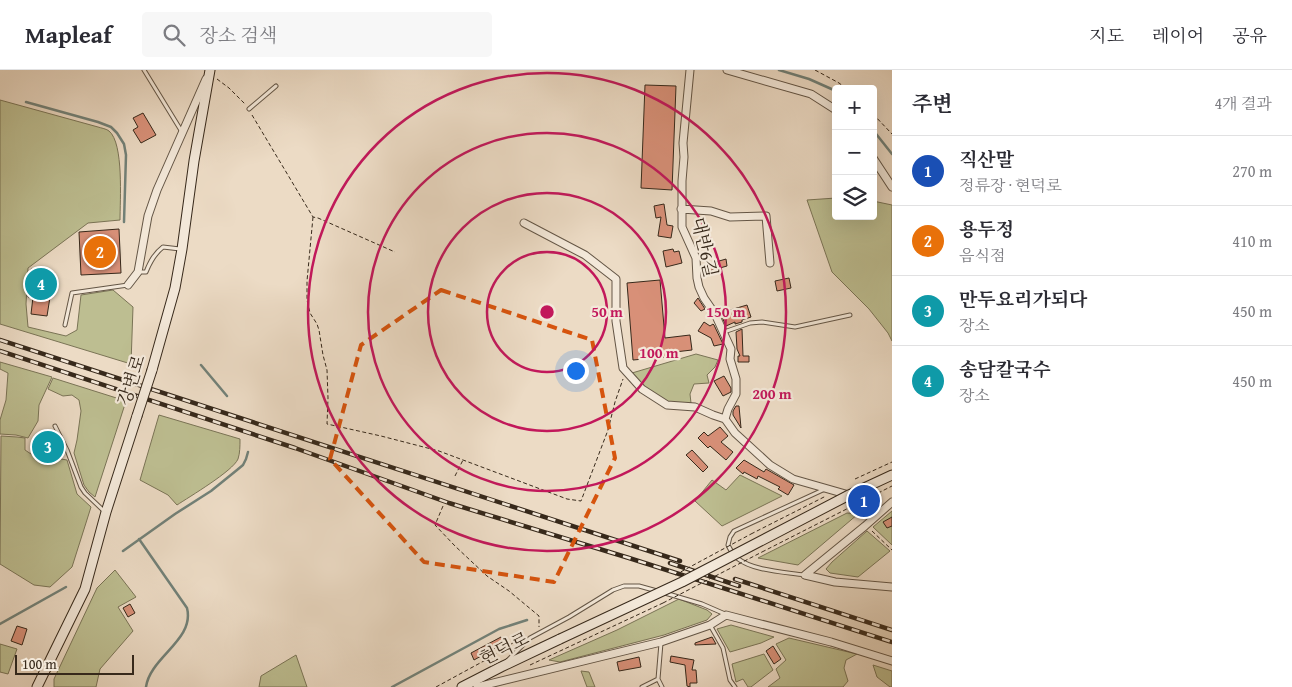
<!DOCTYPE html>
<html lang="ko">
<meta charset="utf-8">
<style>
:root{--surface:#fff;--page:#f7f7f7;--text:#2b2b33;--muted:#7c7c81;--line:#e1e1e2;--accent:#8f2418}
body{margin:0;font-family:"Gentium Book Plus","Noto Serif KR",serif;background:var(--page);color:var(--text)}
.controls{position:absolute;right:15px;top:15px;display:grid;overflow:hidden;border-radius:5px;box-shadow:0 5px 20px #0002}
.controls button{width:45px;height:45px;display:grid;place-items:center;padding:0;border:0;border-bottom:1px solid var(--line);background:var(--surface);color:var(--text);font:25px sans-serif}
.scale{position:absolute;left:15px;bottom:12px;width:119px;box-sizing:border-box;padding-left:5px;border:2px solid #37291b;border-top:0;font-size:14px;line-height:18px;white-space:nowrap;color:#37291b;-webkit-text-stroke:4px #f3e8d9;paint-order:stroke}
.you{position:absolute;left:575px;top:300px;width:18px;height:18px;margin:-12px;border:4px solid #fff;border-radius:50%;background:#1a73e8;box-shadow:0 0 0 8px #1a73e833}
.badge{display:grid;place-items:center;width:32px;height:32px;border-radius:50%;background:var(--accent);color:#fff;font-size:16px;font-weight:700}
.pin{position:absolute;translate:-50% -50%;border:2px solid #fff;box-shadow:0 1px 5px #0006}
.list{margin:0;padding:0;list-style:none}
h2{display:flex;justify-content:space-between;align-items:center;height:65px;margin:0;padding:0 20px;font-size:21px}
h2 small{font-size:16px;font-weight:400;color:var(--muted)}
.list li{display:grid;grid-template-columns:32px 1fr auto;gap:15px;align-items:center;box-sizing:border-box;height:70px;padding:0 20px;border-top:1px solid var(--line)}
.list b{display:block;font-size:19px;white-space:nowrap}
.list p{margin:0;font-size:16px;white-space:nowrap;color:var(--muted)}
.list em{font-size:16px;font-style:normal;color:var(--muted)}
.icon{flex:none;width:28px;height:28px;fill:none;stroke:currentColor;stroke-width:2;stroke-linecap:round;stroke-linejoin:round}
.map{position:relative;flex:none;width:892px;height:617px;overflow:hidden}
header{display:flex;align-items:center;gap:30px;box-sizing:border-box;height:70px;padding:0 25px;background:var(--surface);border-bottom:1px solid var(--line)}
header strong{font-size:24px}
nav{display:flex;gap:28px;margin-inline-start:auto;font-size:18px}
.search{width:350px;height:45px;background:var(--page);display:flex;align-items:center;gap:12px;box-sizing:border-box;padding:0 18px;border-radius:5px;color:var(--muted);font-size:19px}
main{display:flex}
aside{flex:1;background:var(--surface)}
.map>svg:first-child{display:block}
</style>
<header>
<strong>Mapleaf</strong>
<div class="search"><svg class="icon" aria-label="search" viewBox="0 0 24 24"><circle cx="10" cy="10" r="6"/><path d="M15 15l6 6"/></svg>장소 검색</div>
<nav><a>지도</a><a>레이어</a><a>공유</a></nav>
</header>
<main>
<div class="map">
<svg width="892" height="617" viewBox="0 0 892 617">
<rect width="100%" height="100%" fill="#ecdbc5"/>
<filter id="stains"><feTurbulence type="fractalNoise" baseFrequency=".004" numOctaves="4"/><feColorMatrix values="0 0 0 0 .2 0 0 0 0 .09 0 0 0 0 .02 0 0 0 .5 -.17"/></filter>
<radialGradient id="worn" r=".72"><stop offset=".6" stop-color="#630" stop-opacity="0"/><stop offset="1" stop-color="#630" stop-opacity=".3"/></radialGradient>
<path fill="#bdbe91" stroke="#7a7456" d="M0,30L98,57C101,58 107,59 109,61C124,73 120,131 120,150L88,153L28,198L26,234L28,257L66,266L77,260L81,225L113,220L133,237L131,294L0,254Z
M836,128V146H873V131L892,135V271L888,263L869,239L832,202L807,130Z
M696,284L718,290L715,297L707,305L709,313L694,314L690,324L691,333H668L643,316L632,303Z
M0,292L52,307L39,335L38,351L28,368L16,365L0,364V350L6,330L8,303L0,299Z
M53,308L126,331L95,427L89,422L84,415L74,383L77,370L81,341L79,330L72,325L63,326L48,319Z
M159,345L240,369C240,376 240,383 238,389C233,401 189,427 177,435L168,425L140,410Z
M1,366L17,367L25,368V380L31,384L67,390L77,424L91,437L72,497L50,517L34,515L0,494Z
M740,405L782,426L722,456L695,431L712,410L726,420Z
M892,441V475L873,457Z
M847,443L858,444L798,495L758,488Z
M867,461L890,481L858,507L830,503L826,499L832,492Z
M115,500L136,527L118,537L133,561L100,599L96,617H54V609L97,518Z
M679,529L707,540L712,544L707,550L664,565L560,592L549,590L617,560Z
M731,555L774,567L761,573L730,582L717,559Z
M789,568L857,584L846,590L844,598L848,611L843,617H768L780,608L776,599L786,590L776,574Z
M0,574L17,579L8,604L0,602Z
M764,584L773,600L751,617H748L743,609L736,612L732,594Z
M296,585L307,617H259L261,606Z
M873,595L892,601V617H890L877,607Z
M581,601L589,602L595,617H587Z"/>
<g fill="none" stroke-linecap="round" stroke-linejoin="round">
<path stroke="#728178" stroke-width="2.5" d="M779,0L809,9L836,21
M26,32L98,52L111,57L117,63L124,74L126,85L124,152
M873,60L892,84
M201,295L227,326
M139,469L187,538C195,570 150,587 146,617
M123,481L175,444L211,421L237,400L243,395L246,389L248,382
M0,554L66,517
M392,617L499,559L527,550"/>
</g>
<path fill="#d89078" stroke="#37291b" d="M645,15L676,16L672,120L641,118Z
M143,43L156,65L141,73L133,60L138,57L133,48Z
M664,134L667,155L673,156L671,168L658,166L661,147L656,148L654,136Z
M119,159L121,203L81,205L79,162Z
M673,179L674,182L679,181L682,193L666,197L663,181Z
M726,189L727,196L702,203V196Z
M31,199L54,202L47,246L31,244L33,227H28Z
M789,208L791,218L777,221L775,211Z
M660,210L665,268L690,265L692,280L666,283V287L633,290L627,213Z
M698,228L705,239L701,241L694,233Z
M747,235L751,247L742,250V252L735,254V252L726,256L721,245L730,240Z
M704,252L710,256L713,254L714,255L723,274L714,276L711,268L698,261Z
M742,259L743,286H749V292H738V286H740L737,279L736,262Z
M724,306L731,318V322L723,326L714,311Z
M736,336H739L741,358L733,345V341Z
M720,357L728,366L721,372L733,382L726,390L710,376L708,378L698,368L704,362L708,366Z
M35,369L59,372L61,375V384L34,381Z
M692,380L708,397L703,402L686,385Z
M744,390L764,402L766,399L794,415L788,425L778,419L780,417L758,406L757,409L744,402L743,404L736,398Z
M892,447V456L887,458L883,452Z
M130,534L135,543L128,547L123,538Z
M17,556L27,559L22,575L11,571Z
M501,567L504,573L474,590L471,583Z
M712,567L716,574L695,575V573Z
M773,576L781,589L774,594L766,581Z
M671,586L694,590L692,600H696L697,613H690V617L687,616L685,595L670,592Z
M639,587L641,597L619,601L617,592Z"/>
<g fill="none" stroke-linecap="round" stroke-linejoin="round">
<g stroke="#645646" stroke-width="5">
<path id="lane" d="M144,0L182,62
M249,39L276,16
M139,202H146C150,192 154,184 163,177L180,179
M65,255L72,223L128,215
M724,262L750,253L762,252L795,257L850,245
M55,356L67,380L81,417L85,423L105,442
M804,505C784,502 753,501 737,488C733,484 730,480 728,475L730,467L734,461L825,419
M665,523L702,534L725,544
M710,555L723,578L730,610L735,617
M661,573L658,609L662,617
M507,591L530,568L569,547L613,520L624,516H639L657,521
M642,617L658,609"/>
</g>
<g stroke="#645646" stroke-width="9">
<path id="street" d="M690,0L683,73L684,87L682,111V157L696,188L697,208L699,217L704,228L715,244L731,279L730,289L736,309V324L728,339L725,349L735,363L770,395L793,409L849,425
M727,0L811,24L836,40
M873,88L892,117
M681,139L711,141L730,147L766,146L770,193
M524,153L585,185L616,209V251L623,298L642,319L667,335L695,337L713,345L725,349
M128,215L138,202L148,146L157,120L206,9
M805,505L865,456L892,432
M805,505L835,512L892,517
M477,617L661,572L710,555L726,545L831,572L892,591"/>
</g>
<g stroke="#37291b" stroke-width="11">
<path id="secondary" d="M152,300L175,218L182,179L194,91L210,0
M849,425L892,405
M37,617L85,519L106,442L137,346
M462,617L501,597L560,569"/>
</g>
<path stroke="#37291b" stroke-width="1" stroke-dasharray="4 2.5" stroke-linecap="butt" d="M815,0L839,13L847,19
M217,9L229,18L246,35
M873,44L892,64
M252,45L313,147L318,148L395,182
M313,147L307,211V230L310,243L317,254L319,260L323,285L327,300L328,328L327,354L381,366L439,381L567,429L581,431L608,360L615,332L623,309
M455,406L463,390
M855,409L892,392
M443,436L435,455L455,476L487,506L509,521L539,546V557
M872,461L892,480
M751,464L826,426
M762,482L892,416
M530,595L663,533
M436,617L493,586L522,567"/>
<use href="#lane" stroke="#f3e8d9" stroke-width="3"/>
<use href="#street" stroke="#f3e8d9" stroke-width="7"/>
<use href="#secondary" stroke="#f3e8d9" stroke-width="9"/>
<g stroke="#37291b" stroke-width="4.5">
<path id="rail" d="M0,270L680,491
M0,281L295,378L449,433L629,488L892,572
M670,493L739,516
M735,509L892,560"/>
</g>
<use href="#rail" stroke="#f3e8d9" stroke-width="2.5" stroke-dasharray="8" stroke-linecap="butt"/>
<g stroke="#37291b" stroke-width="11" stroke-linecap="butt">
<path id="secondary-bridge" d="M137,346L152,300
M560,569L682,512L849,425"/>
</g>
<path stroke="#37291b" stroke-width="1" stroke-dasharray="4 2.5" stroke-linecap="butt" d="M675,505L751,464
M663,533L762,482"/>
<use href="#secondary-bridge" stroke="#f3e8d9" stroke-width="9"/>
</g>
<path fill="none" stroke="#d6540e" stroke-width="4" stroke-dasharray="10 6" stroke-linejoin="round" d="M441,220L592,270L615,388L554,512L424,492L330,389L361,275Z"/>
<g fill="none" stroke="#c2185b" stroke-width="2.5">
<circle cx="547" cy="242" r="60"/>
<circle cx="547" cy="242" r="119"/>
<circle cx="547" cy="242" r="179"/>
<circle cx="547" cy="242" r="239"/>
</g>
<g text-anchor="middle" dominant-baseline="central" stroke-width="4.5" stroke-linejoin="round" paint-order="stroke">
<g font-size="18" fill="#37291b" stroke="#f3e8d9">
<text transform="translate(705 177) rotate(77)">대반6길</text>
<text transform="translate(131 310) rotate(-72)">강변로</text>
<text transform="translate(504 578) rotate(-26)">현덕로</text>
</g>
</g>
<circle cx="547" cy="242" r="8" fill="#c2185b" stroke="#f3e8d9" stroke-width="2.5"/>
<g font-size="15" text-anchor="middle" font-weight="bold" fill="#c2185b" stroke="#f3e8d9" stroke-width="4.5" stroke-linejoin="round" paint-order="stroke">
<text x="607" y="247">50 m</text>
<text x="726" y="247">150 m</text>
<text x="659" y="288">100 m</text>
<text x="772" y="329">200 m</text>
</g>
<rect width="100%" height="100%" filter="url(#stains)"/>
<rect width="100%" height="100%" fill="url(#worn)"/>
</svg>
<div class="controls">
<button>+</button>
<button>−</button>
<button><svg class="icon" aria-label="layers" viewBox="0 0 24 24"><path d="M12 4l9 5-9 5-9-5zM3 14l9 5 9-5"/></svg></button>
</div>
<div class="scale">100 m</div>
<div class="you"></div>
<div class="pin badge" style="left:864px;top:431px;background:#1a4fb4">1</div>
<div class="pin badge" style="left:100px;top:182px;background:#e8710a">2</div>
<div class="pin badge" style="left:48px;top:377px;background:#0f9aa8">3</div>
<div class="pin badge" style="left:41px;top:214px;background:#0f9aa8">4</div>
</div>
<aside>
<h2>주변<small>4개 결과</small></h2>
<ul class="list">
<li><span class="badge" style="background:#1a4fb4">1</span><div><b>직산말</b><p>정류장 · 현덕로</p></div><em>270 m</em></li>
<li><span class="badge" style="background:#e8710a">2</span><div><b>용두정</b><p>음식점</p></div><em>410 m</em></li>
<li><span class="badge" style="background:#0f9aa8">3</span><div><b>만두요리가되다</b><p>장소</p></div><em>450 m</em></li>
<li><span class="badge" style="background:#0f9aa8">4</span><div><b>송담칼국수</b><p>장소</p></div><em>450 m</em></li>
</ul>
</aside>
</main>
